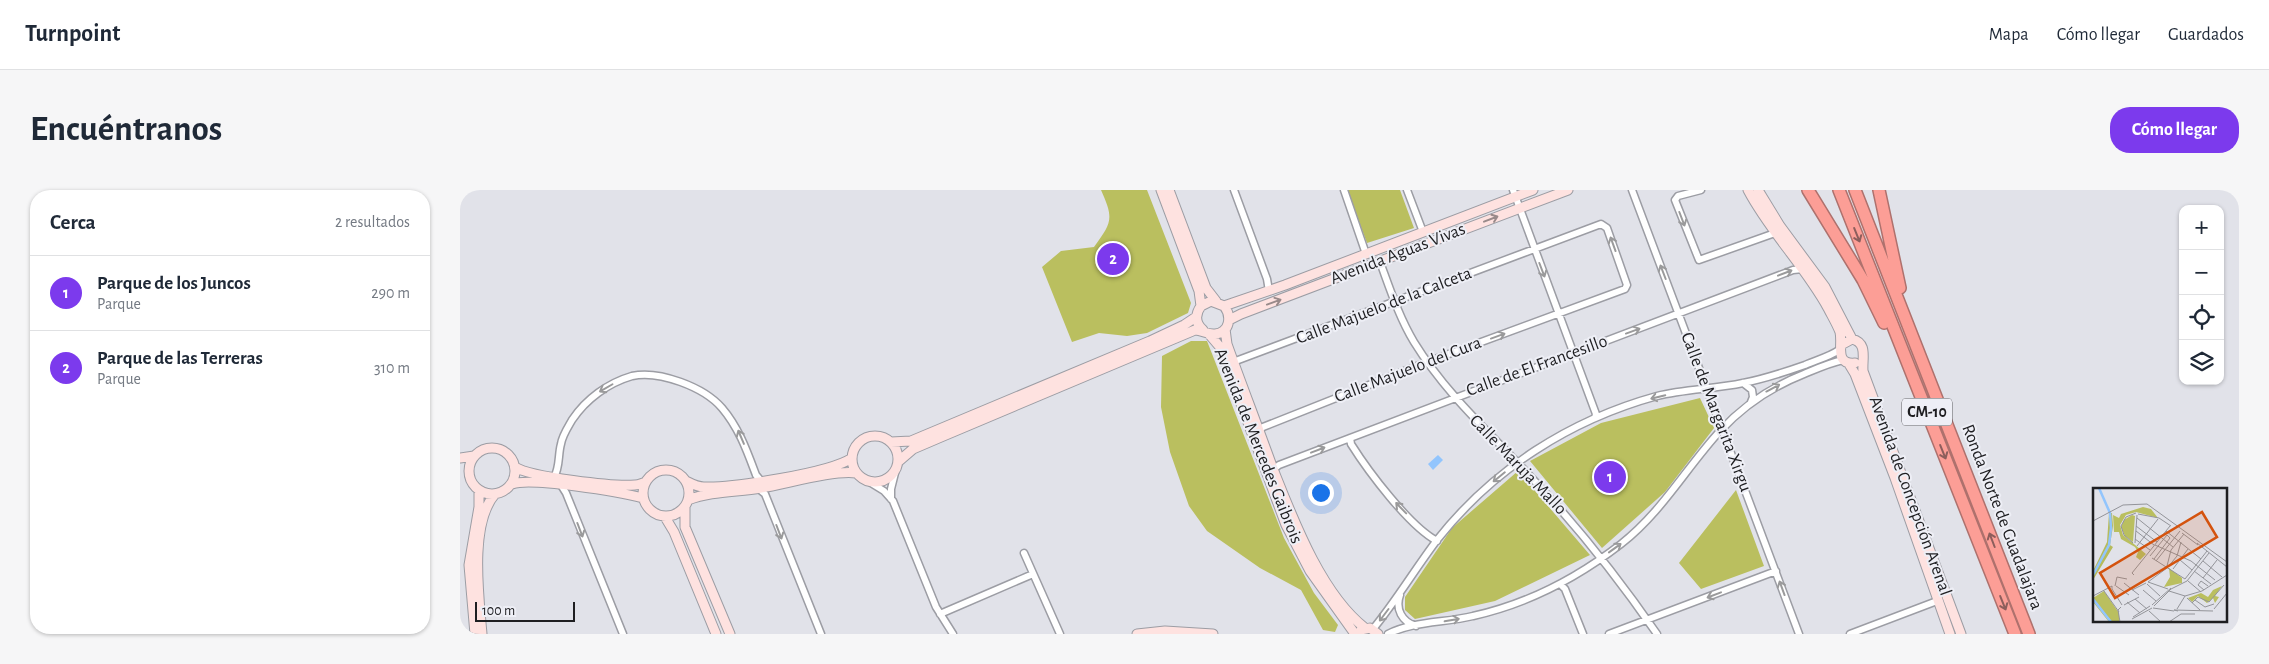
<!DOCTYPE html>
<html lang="es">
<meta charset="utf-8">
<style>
:root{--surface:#fff;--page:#f6f6f7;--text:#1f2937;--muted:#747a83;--line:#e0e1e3;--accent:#7c3aed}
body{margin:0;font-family:"Alegreya Sans",sans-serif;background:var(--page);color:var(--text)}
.controls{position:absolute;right:15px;top:15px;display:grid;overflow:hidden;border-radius:10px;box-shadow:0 1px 4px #0004}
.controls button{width:45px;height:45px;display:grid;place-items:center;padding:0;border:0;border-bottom:1px solid var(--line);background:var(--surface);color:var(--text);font:25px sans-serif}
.scale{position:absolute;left:15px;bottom:12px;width:100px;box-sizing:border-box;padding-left:5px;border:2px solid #1e1e21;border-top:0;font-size:14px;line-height:18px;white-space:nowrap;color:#1e1e21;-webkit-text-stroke:4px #eeeff6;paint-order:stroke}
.you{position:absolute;left:860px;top:302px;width:18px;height:18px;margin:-12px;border:4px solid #fff;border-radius:50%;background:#1a73e8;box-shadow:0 0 0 8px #1a73e833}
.badge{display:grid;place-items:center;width:32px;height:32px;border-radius:50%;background:var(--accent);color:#fff;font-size:16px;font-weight:700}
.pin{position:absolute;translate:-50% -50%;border:2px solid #fff;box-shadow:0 1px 5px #0006}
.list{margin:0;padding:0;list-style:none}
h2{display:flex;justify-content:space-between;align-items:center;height:65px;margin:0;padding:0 20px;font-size:21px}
h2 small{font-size:16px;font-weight:400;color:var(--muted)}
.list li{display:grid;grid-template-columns:32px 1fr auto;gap:15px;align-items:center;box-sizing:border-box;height:75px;padding:0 20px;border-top:1px solid var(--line)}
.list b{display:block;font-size:19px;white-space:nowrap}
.list p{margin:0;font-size:16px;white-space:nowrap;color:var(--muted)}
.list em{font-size:16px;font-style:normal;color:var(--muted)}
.icon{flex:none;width:28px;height:28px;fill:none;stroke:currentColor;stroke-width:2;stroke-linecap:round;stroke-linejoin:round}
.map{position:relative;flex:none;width:1779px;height:444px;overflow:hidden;border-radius:20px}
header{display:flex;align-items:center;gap:30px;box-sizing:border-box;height:70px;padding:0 25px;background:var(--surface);border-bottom:1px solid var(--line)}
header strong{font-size:24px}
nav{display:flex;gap:28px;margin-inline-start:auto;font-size:18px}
.intro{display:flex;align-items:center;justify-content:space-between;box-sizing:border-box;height:120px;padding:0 30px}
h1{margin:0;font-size:35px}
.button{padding:12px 22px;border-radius:20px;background:var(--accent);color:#fff;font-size:18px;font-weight:700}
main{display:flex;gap:30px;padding:0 30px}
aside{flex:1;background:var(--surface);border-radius:20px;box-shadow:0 1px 4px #0004}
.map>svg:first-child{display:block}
</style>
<header>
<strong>Turnpoint</strong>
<nav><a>Mapa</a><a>Cómo llegar</a><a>Guardados</a></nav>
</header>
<div class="intro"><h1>Encuéntranos</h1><a class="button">Cómo llegar</a></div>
<main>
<aside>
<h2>Cerca<small>2 resultados</small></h2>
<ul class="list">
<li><span class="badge">1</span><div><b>Parque de los Juncos</b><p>Parque</p></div><em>290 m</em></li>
<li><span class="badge">2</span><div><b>Parque de las Terreras</b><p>Parque</p></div><em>310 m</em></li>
</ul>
</aside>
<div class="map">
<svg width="1779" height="444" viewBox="0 0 1779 444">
<rect width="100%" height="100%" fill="#e1e2e9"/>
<path fill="#babf5f" d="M641,0H687L731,113L728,123L687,143L667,146L639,143L612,152L582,77L601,61L634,57C652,32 654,29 641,0Z
M887,0H940L954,38L907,53Z
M731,151H747L824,348L854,403L878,435L875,442L863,440L841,400L800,378L747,341L729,316L710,262L701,217L702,166Z
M1240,208L1254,238L1205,302L1142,358L1070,271L1141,233Z
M1058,281L1130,365L1035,411L955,429L945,420V407L992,338Z
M1276,300L1304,376L1241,399L1219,373Z"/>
<path fill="#92c5fd" d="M978,265L983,270L973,280L968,274Z"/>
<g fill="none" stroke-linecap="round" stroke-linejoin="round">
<g stroke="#9c9da4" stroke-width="9">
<path id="street" d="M774,0L807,89L809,101
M884,0L906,64
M947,0L963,42
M1053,0L1136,224L1135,228
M1172,0L1339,444
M1241,0L1218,6L1215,10L1239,70L1315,43
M920,72C930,99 939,127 954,152C986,204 1030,243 1071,287C1117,336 1159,389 1197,444
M773,172L1141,34L1147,38L1167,95L1165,99L967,172L803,237L799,241
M1283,193L1292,200L1293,207L1291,212
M890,248L891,254C908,281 949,336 977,351
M814,279L819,275L1333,80L1343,79
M94,287C100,278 98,264 101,254C102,246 108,237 112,230C126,209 148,193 172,186C199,180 244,197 262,218C279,238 287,261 296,285L301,291
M411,293L424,301L433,311L476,417L493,444
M101,295L106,303L163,444
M299,299L305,304L361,444
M431,309V299L435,283
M564,363L600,444
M1100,394L1105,399L1123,444
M940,405C935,419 942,432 956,436
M480,424L573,384
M913,439C936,411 955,379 977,350C1033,279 1110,230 1197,206C1225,199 1255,199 1283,193C1304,189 1325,182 1345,175C1356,170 1369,167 1379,160
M928,444C953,431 985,433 1013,426C1067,414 1117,388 1161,354C1202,322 1226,278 1260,241C1284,215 1311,197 1344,184C1356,179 1369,173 1383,170
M1149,444L1316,381
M1390,444L1477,411"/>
</g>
<g stroke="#9c9da4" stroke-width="11">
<path id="secondary" d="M701,0L739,101L741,116
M709,0L746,98L756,111
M1288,0C1310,42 1345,76 1368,118C1372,126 1377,134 1380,142C1383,155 1374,175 1395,173
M1298,0L1320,36L1365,97L1392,149
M764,116L825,95L1073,0
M769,130L781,124L1108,0
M765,139L767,154C782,196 798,237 813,279C833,329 861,404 905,438
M749,144L760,157L826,335L850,381L895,444
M1381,155L1392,149C1408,153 1402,168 1403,181L1501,444
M1389,174L1395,184L1435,288L1490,444
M392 269a23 23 0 1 1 46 0a23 23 0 1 1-46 0Z
M431,252L451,251L690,151L724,135L736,127
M9 281a23 23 0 1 1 46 0a23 23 0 1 1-46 0Z
M0,268L14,266
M439,271L453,259L481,247L735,140C742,140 748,145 755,144C770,143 772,126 764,116L751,111L741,116C735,124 735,133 743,140
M55,277C70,287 155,297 175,295C179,295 182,293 186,292
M183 303a23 23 0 1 1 46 0a23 23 0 1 1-46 0Z
M226,291C232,294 237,297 244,297C273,298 370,283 392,268
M52,294C71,287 160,302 183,308
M228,310C251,301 277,302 301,298C326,294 373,280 396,283
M225,317V337L270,444
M205,327L214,342L256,444
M901,440L910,438L918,444
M15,444L9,375L19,317V300
M22,444C19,407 9,334 35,304
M677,444L705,441L753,444"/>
</g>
<g stroke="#ae716d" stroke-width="14">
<path id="highway" d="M1348,0L1403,90L1424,133
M1379,0L1555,444
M1395,0L1569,444
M1419,0L1440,98"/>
</g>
<use href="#street" stroke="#fff" stroke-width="6"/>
<use href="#secondary" stroke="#fee2e0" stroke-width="9"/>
<use href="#highway" stroke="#fc9e96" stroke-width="11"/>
</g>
<defs><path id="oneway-shaft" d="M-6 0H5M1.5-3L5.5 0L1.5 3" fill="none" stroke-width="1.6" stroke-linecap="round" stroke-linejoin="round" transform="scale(1.25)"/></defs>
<g stroke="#998a8a">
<use href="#oneway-shaft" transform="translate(1031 29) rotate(-21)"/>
<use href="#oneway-shaft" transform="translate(814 112) rotate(-20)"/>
</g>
<g stroke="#9a9a9b">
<use href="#oneway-shaft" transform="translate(1222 29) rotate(69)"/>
<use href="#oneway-shaft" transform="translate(1153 54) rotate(-110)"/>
<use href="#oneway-shaft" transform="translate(1082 80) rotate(69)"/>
<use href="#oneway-shaft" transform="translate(1203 82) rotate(-111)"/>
<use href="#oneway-shaft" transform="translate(1325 83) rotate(-21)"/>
<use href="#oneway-shaft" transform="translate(1173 141) rotate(-20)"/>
<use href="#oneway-shaft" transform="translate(1038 146) rotate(-20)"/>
<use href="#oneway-shaft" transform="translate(146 198) rotate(150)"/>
<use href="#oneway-shaft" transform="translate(1313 198) rotate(-28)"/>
<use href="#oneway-shaft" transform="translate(1198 207) rotate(166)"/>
<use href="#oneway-shaft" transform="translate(281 247) rotate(-113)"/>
<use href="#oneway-shaft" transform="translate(858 260) rotate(-21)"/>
<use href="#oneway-shaft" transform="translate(1039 287) rotate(141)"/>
<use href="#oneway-shaft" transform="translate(941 318) rotate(-134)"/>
<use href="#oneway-shaft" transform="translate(120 340) rotate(69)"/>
<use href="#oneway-shaft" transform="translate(319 342) rotate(69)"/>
<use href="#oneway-shaft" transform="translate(1155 358) rotate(-36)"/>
<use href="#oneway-shaft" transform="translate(1322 398) rotate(-110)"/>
<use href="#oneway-shaft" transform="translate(1254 405) rotate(159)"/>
<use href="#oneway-shaft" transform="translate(924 425) rotate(127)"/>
<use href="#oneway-shaft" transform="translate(992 430) rotate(-10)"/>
</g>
<g stroke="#8d5e5c">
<use href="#oneway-shaft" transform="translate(1397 45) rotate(68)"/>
<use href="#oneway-shaft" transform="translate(1483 262) rotate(68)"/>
<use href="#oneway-shaft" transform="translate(1532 350) rotate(-111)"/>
<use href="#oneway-shaft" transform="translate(1543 413) rotate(68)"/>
</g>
<g text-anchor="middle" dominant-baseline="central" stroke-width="4" stroke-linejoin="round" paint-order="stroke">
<rect fill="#eeeff6" stroke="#5c5d61" stroke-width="1" x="1442" y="208.5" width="50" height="27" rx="4"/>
<g font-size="16" font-weight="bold" fill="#1e1e21">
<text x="1467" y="222">CM-10</text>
</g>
<g font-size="18" fill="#1e1e21" stroke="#eeeff6">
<text transform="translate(938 64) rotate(-21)">Avenida Aguas Vivas</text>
<text transform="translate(924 116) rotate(-21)">Calle Majuelo de la Calceta</text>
<text transform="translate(1077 176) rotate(-20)">Calle de El Francesillo</text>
<text transform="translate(948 180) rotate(-21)">Calle Majuelo del Cura</text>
<text transform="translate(1256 222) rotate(69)">Calle de Margarita Xirgu</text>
<text transform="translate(798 256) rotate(68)">Avenida de Mercedes Gaibrois</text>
<text transform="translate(1058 275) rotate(46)">Calle Maruja Mallo</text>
<text transform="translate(1450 306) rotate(70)">Avenida de Concepción Arenal</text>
<text transform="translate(1542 327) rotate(69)">Ronda Norte de Guadalajara</text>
</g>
</g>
<g transform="translate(1633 298)">
<rect width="134" height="134" fill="#e1e2e9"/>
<path d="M50,19L58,21L65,30L43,24L33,27L27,37L30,47L53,66L47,72L43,69L45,64L42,59L28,51L26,44H21L20,27L26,30L28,26ZM39,27L42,28L40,54L32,48L28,39L31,32ZM76,80L89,90V95L71,99L77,89ZM129,98L122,108L126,109L122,115L120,110L114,115L105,108L99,114L95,110L108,105L115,109L120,102ZM11,103L26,125V134H16L0,114V110Z" fill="#babf5f"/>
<path d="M16,25H19L20,38L17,57L20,59L0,92V83L14,54Z" fill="#b6bb5b"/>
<path fill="none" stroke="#92c5fd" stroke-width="2.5" d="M0,87L16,57L18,40L17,25L6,0M0,111L18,134"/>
<path fill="none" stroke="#939499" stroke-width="1" d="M45,26L66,30L78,38M44,30L80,59M0,33L30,17L54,16L134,74M43,38L64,54M43,43L61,57M73,43L108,71M89,45L105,57M42,51L57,62M40,55L31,47L28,38L33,29L43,25M42,55L44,27M104,55L134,79M62,57L98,73L122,92M44,58L65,31M57,68L74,47L77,50L61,71M59,70L92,91M87,72L99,82M63,73L87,43M110,73L129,89M74,78L78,62L91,46M75,79L84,68L88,54M80,81L95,61M101,83L118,96M41,87L39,85L77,38M110,90L124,72M92,91L114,63M95,93L108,104M55,94L74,80M55,94L75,101M31,95L46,107M54,96L67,108M22,98L24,89L34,91M23,98L36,107M19,101L29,117M39,102L53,95M50,102L63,113M111,102L105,97L108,93L115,98M11,103L26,124M76,103L92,108M0,108L19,98V101M94,110L107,122M42,111L54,121M102,112L112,119L121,116M34,114L47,125M99,115L105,109L116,114L131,97M31,117L46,109M59,117L78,100M61,118L78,101L94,93L116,65M60,120L81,123M84,121L92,108L109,103L134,87M121,121L134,105M56,123L68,134M85,123L81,122L120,123M40,129L57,118M39,131L59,120M27,134L25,122L28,119M76,134L88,126H102"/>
<path fill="#d4530e" fill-opacity="0.15" stroke="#d4530e" stroke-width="2.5" d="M109,24L124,49L22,110L7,85Z"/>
<rect width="134" height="134" fill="none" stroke="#1e1e21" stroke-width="2.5"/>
</g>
</svg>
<div class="controls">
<button>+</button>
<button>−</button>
<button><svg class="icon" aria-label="locate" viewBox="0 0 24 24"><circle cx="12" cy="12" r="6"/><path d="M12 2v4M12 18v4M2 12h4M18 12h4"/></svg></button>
<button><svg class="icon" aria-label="layers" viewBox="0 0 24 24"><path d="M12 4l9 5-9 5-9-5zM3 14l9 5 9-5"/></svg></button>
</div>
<div class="scale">100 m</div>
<div class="you"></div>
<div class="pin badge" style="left:1150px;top:287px">1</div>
<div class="pin badge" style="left:653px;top:69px">2</div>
</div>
</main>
